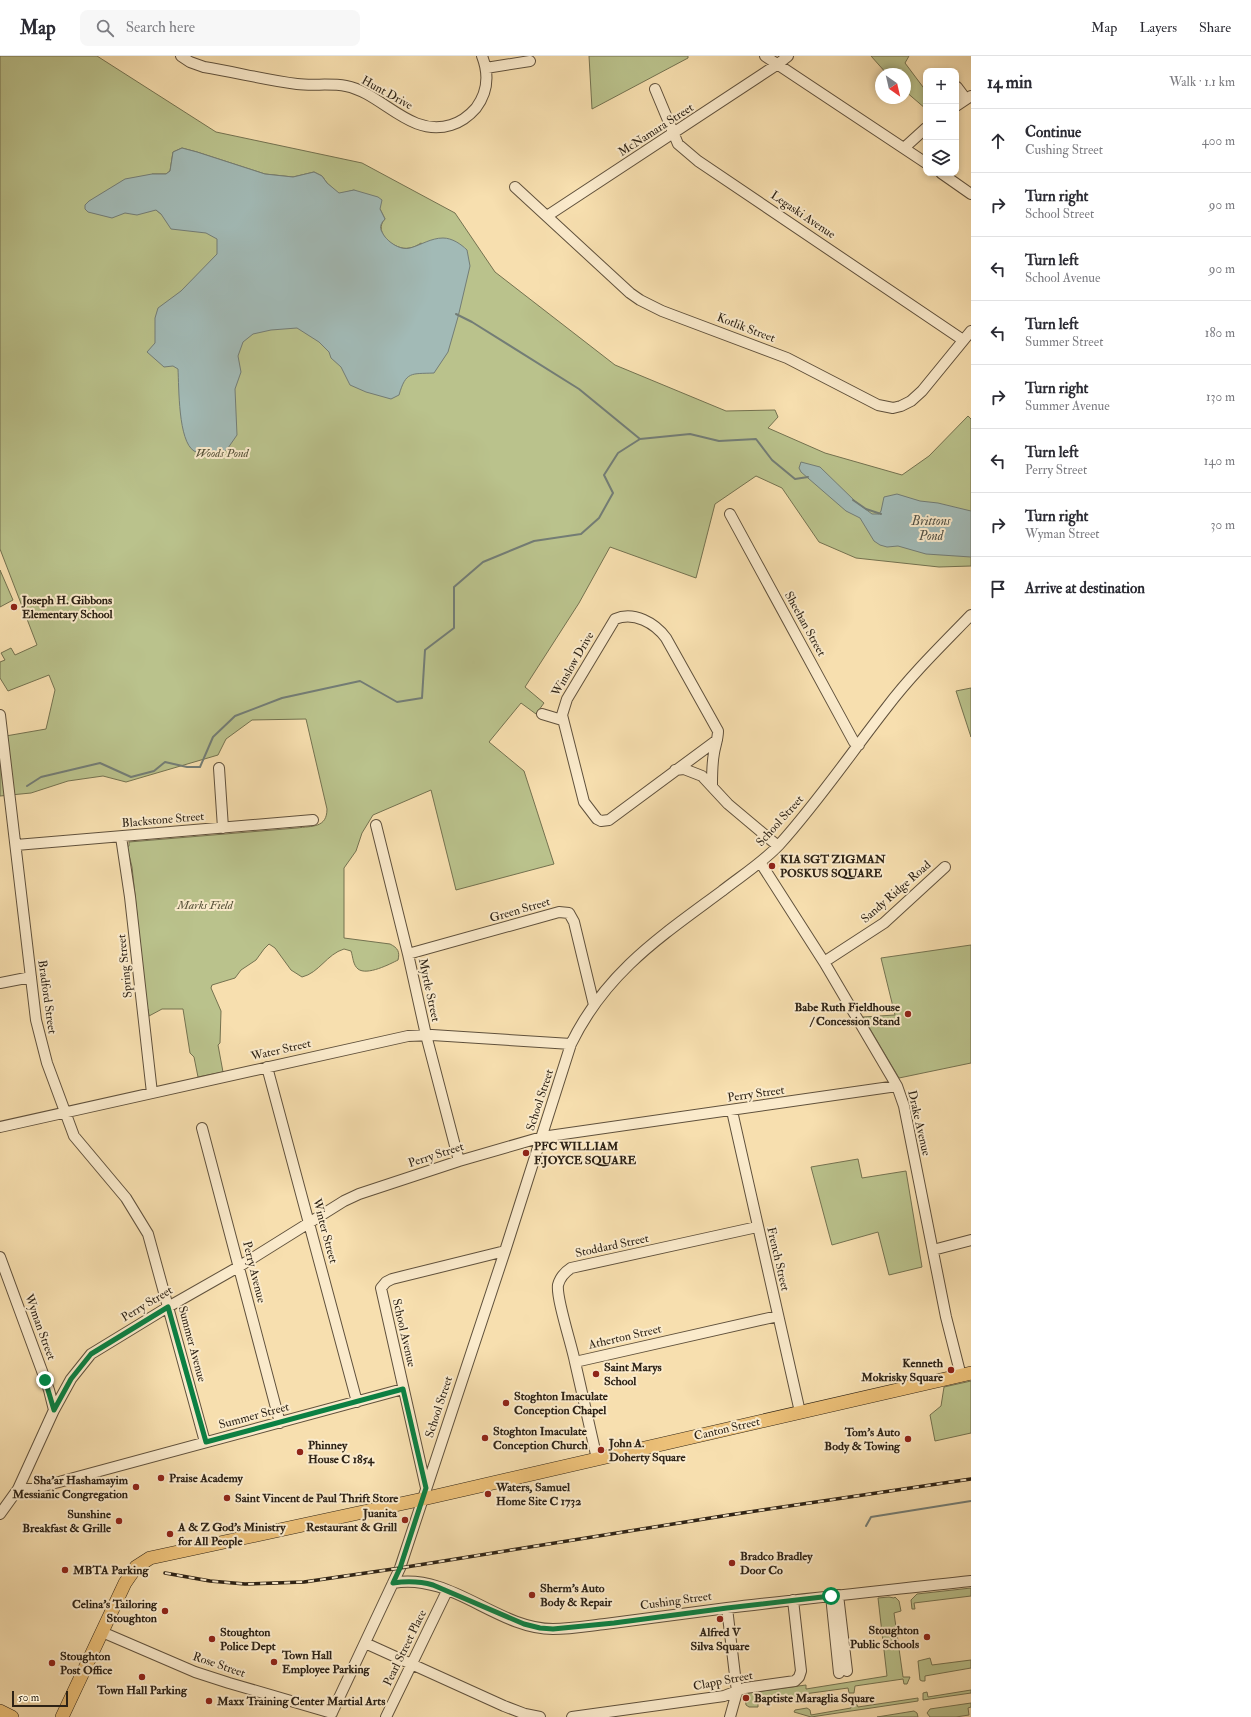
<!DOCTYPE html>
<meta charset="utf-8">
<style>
:root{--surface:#fff;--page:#f7f7f7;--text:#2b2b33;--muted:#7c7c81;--line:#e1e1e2}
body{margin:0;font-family:"IM FELL Double Pica",serif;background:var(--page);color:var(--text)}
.controls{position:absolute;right:12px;top:12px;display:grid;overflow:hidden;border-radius:8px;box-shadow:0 2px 6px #0003}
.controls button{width:36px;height:36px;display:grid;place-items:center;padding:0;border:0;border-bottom:1px solid var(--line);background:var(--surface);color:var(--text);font:20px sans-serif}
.compass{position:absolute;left:875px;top:12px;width:36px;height:36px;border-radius:50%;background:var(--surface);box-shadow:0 2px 6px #0003;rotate:146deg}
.scale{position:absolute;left:12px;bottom:10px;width:56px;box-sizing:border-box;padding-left:4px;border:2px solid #2d2215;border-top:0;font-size:11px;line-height:14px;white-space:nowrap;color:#2d2215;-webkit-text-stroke:3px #faeacb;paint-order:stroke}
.stop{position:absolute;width:12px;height:12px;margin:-9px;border:3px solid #0b8043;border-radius:50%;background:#fff}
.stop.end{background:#0b8043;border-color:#fff;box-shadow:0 1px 4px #0008}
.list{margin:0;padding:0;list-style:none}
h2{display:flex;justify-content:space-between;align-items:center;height:52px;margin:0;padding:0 16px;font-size:17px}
h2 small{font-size:13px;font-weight:400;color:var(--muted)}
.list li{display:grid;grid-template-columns:26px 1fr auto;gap:12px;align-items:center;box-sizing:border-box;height:64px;padding:0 16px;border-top:1px solid var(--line)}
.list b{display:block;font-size:15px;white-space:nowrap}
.list p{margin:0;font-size:13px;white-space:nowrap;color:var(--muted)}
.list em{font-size:13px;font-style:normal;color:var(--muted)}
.icon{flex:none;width:22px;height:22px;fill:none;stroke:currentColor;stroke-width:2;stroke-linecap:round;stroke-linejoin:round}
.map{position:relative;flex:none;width:971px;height:1661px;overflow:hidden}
header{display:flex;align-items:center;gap:24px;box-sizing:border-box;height:56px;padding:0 20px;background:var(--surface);border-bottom:1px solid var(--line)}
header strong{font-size:19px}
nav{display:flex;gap:22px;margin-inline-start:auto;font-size:14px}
.search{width:280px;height:36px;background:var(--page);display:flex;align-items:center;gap:10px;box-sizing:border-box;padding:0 14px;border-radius:8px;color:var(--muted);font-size:15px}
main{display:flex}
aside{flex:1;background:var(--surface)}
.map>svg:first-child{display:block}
</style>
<header>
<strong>Map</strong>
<div class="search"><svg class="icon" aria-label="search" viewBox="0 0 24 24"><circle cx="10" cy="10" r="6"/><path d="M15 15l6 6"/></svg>Search here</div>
<nav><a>Map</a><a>Layers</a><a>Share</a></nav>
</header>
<main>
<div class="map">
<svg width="971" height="1661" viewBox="0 0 971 1661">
<rect width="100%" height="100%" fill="#f7dfaf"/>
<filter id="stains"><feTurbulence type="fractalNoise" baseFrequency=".005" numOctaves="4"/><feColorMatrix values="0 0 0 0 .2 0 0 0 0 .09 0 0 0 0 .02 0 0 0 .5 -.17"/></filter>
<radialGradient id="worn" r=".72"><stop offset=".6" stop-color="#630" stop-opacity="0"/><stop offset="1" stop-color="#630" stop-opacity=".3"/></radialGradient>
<path fill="#bac28c" stroke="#747250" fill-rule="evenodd" d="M0,0H97L216,76L362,107L455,157L495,216L615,309L726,355L775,354L778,361L768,372L825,397L902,419L929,400L968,360L971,363V510L939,511L856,502L819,486L782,432L756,420L715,448L696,522L610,491L579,547L525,631L544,647L536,658L521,647L489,686L524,715L554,808L456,834L431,734L373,759L362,777L356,795L344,812V882L390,888C398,892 400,896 398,904C390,908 367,920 358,913C353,909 353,901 351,895L344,893C327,898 319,917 302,921L291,914L275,892L269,888L264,893L256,904L241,914L235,922L212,929L211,932L221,955L220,987L218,989L223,1016L198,1021L194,1001L190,997L183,953H162L149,960L148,953H147L132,811L127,791L129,790V786L297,772C312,770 327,772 327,753L306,663L252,664L226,683L218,699L126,726L103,720L68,725L31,737L0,740V681L46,673L55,634L49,619L8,635L0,622V606L5,604L1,597L11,592L15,599L37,589L0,493ZM182,92L197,96L265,118L293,121L314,116L322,120L327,127L339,138L354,134L380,153L385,163C372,176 395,195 409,192C413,192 418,189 421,187L467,221L161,158L156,154L152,118H166L170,115L173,96Z
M589,0H688V2L592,53Z
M871,0H909L905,7L926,35V53L905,35V18H887Z
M0,514L13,544L0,551Z
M971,632V681L956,635Z
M971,889V1007L899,1022L863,961L895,959L881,902Z
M858,1103L862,1122L906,1115L922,1211L889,1219L878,1176L832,1189L811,1111Z
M971,1325V1377L935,1385L930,1359L941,1350L944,1331Z
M971,1532V1540L914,1547L915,1553H912L911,1544L917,1538Z
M889,1541L894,1542L895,1541L899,1545L901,1555L894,1557L903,1621H910L907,1628H904L903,1623L855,1630L854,1637H849L848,1632L797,1639V1645L793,1646L790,1640L758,1644V1651H749L746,1649L745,1640L747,1637L806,1629V1633L887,1620L878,1542Z
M930,1602L932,1609L971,1604V1612L925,1620V1625H922L920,1624L918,1605Z
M971,1634V1637L923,1644V1637L927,1636L928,1641Z
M918,1642V1645L811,1661L794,1656L795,1654L807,1652L810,1654L811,1659L851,1652V1646L855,1645L858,1651Z
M971,1647V1651L968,1652L969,1659L956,1661H930L927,1657L930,1653Z
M914,1655L917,1657L918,1661H877Z"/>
<path fill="#a2bab6" stroke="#737d76" d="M182,92L197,96L265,118L293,121L314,116L322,120L327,127L339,137L354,134L378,141L382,144L380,153L385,163C381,167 379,171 382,176C386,185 400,195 410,192C421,189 431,182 443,182C452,182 461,188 467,194L470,210L458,261L448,296L434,317C411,318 406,315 399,339L391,343L366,336L350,329L341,311L331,302L329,296L319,286L297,272L271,274L253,278L243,286L238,300L241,316L235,333L237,379L228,392L218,401C210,400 201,399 194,395C178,385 179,331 178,313L173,310L164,311L147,296L155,287V262L158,252L181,235L217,198V183L206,177L171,173L161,158L156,154L137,159L125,157L112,162L88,156L85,153V149L89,145L125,123L152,118H166L170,115L173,96Z
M801,406L820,411L856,446L872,458H879L881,455L884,441L897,438L920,445L938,447L971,455V501L926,498L898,490L887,491L880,489L874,485L860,462L846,455L801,416L799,412Z"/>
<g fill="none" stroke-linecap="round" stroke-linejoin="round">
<path stroke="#737d76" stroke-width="2" d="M456,258L472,266L579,333L640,383L690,378L719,385L756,383L772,404L795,423L808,421
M853,444L866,453L881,458
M27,730L41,721L100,707L131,721L154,715L165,706L187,711H200L213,681L235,660L282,642L360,625L397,646L422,642L425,594L454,572V531L483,506L534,485L581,478L599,462L613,437L604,419L618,397L640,383
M866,1470L871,1461L971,1445"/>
<g stroke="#60513c" stroke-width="12">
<path id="minor" d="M181,0L190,6L204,11C235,16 266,24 297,28C313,30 330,27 346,30C382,37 410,82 451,69C461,66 469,60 476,52C488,36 489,18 482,0
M765,0L926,107
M486,12L530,5
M957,31L966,43
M655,33L678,88L698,105L963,284
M956,50L971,40
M904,92L926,72
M941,117L971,138
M515,131L630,237L640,244L662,255L787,302L878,349L893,352L901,350L911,345L922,335L971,275
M547,160L778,8L788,0
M730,458L854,686L859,689
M542,658L562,664
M0,659L36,964L47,1007L74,1080L126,1142L148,1178L205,1386
M219,712L223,772
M675,714L684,713L702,720L728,748L778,790
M712,729C712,719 712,708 714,697C715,690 718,683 718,675L666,582C655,567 634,555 615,563L567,643L562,659L584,746L597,763L601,765L609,764L717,684
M376,769L408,898L426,979L459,1105
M121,781L130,841L152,1037
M16,789L313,764
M760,806L824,906L897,1030L904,1050L946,1261L961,1320
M408,898L559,856L569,857L574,866L594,949
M824,906L884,867L945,811
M0,927L31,921
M267,1011L357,1346
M732,1055L800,1356
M0,1071L408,980L432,979L571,988
M202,1072L280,1367
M933,1194L971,1184
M0,1201L49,1334L54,1354
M575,1306C572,1290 556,1242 558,1229C560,1221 565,1216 571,1212L757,1171
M597,1403L575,1306L778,1260
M426,1432L381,1232L386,1226L392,1223L505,1195
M18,1433H33L403,1333
M0,1458L18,1433L54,1354L71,1323L91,1298L168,1251L240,1210L344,1145L359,1138L459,1105L542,1081L897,1030
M393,1527C451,1516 497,1573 553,1573C570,1573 588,1570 605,1568C646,1563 686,1557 727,1552C809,1542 890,1534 971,1525
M838,1539L847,1615
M831,1540L839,1617
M727,1552L737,1636L730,1661
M102,1576L195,1616L229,1627L332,1657
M365,1587L504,1650L525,1658L540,1661
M330,1661L400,1512L505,1195L571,988C606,916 660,881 722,835C741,820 762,807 779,789C818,746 851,697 887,651C912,618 942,589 971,559
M386,1661L447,1535
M572,1661L724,1640L745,1632L795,1625L799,1621L801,1615L793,1544"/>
</g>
<g stroke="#2d2215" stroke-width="14">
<path id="major" d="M0,1655L12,1661
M62,1661L125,1527L136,1511L150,1502L423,1443L971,1317"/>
</g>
<use href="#minor" stroke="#faeacb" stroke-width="10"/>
<use href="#major" stroke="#ecc078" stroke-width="13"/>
<g stroke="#2d2215" stroke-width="3.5">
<path id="rail" d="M165,1517L210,1525L245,1528L304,1526L400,1512L729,1459L971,1423"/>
</g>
<use href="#rail" stroke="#faeacb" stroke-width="2" stroke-dasharray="6" stroke-linecap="butt"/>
</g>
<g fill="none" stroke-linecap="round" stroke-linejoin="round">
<path stroke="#0b8043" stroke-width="5" d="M45,1324L54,1354L71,1323L91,1298L168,1251L206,1386L403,1333L426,1432L400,1512L393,1527C407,1525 419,1525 433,1529L524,1568L540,1572L553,1573L614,1567L727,1552L831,1540"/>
</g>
<g fill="#8f2418" stroke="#faeacb" stroke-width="1.5">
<circle cx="14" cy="551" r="4"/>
<circle cx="772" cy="810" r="4"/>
<circle cx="908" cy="958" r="4"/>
<circle cx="526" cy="1097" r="4"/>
<circle cx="951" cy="1314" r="4"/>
<circle cx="596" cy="1318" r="4"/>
<circle cx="506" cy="1347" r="4"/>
<circle cx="485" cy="1382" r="4"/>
<circle cx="908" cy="1383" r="4"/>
<circle cx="601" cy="1394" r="4"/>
<circle cx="300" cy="1396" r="4"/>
<circle cx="161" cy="1422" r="4"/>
<circle cx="136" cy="1431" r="4"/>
<circle cx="488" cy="1438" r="4"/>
<circle cx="227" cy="1442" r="4"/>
<circle cx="405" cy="1464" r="4"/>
<circle cx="119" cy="1465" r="4"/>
<circle cx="170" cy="1478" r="4"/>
<circle cx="732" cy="1507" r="4"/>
<circle cx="65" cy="1514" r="4"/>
<circle cx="532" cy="1539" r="4"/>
<circle cx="165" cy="1555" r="4"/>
<circle cx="720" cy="1563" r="4"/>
<circle cx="927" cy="1581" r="4"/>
<circle cx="212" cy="1583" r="4"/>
<circle cx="274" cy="1606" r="4"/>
<circle cx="52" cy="1607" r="4"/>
<circle cx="142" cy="1621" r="4"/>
<circle cx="746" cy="1642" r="4"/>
<circle cx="209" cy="1645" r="4"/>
</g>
<g text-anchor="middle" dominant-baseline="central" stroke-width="4" stroke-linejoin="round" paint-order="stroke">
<g font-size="12" fill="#2d2215" stroke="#faeacb">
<text transform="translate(387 37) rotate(29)">Hunt Drive</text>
<text transform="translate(656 74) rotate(-33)">McNamara Street</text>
<text transform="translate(803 159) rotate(34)">Legaski Avenue</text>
<text transform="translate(746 272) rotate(21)">Kotlik Street</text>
<text transform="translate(805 568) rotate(61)">Sheehan Street</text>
<text transform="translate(573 608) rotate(-60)">Winslow Drive</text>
<text transform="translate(163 764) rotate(-5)">Blackstone Street</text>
<text transform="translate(780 765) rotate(-48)">School Street</text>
<text transform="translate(896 836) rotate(-41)">Sandy Ridge Road</text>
<text transform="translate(520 854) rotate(-16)">Green Street</text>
<text transform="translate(125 910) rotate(-96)">Spring Street</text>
<text transform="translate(429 934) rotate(78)">Myrtle Street</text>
<text transform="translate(47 941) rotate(82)">Bradford Street</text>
<text transform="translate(281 994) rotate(-13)">Water Street</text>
<text transform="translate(756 1038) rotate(-8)">Perry Street</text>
<text transform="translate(540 1044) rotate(-72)">School Street</text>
<text transform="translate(919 1067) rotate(77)">Drake Avenue</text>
<text transform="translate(436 1099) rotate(-18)">Perry Street</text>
<text transform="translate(325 1175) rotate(75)">Winter Street</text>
<text transform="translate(612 1190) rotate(-12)">Stoddard Street</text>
<text transform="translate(778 1203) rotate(77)">French Street</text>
<text transform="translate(254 1216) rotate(76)">Perry Avenue</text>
<text transform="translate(147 1248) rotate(-31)">Perry Street</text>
<text transform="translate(40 1271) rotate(70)">Wyman Street</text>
<text transform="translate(404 1277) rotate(77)">School Avenue</text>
<text transform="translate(625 1281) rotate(-13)">Atherton Street</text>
<text transform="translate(192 1288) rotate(75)">Summer Avenue</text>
<text transform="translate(439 1351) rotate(-72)">School Street</text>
<text transform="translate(254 1360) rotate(-15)">Summer Street</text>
<text transform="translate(727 1373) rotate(-13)">Canton Street</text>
<text transform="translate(676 1545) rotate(-8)">Cushing Street</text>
<text transform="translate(405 1592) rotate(-64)">Pearl Street Place</text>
<text transform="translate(219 1609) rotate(19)">Rose Street</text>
<text transform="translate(723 1625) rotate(-11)">Clapp Street</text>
</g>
<g font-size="12" font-style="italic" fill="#575239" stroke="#faeacb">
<text x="222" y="397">Woods Pond</text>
<text x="205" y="849">Marks Field</text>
</g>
<g font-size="12" font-weight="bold" fill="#2d2215" stroke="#faeacb" text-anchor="start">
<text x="22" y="544">Joseph H. Gibbons<tspan x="22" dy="14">Elementary School</tspan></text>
<text x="780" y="803">KIA SGT ZIGMAN<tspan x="780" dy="14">POSKUS SQUARE</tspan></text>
<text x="900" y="951" text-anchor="end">Babe Ruth Fieldhouse<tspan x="900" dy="14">/ Concession Stand</tspan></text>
<text x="534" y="1090">PFC WILLIAM<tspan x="534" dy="14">F.JOYCE SQUARE</tspan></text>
<text x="943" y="1307" text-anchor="end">Kenneth<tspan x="943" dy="14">Mokrisky Square</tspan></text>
<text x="604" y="1311">Saint Marys<tspan x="604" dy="14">School</tspan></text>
<text x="514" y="1340">Stoghton Imaculate<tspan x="514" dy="14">Conception Chapel</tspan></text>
<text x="493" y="1375">Stoghton Imaculate<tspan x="493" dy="14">Conception Church</tspan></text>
<text x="900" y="1376" text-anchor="end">Tom's Auto<tspan x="900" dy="14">Body &amp; Towing</tspan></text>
<text x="609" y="1387">John A.<tspan x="609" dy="14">Doherty Square</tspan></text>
<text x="308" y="1389">Phinney<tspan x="308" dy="14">House C 1854</tspan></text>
<text x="169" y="1422">Praise Academy</text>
<text x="128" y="1424" text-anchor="end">Sha'ar Hashamayim<tspan x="128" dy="14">Messianic Congregation</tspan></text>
<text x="496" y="1431">Waters, Samuel<tspan x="496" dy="14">Home Site C 1732</tspan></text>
<text x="235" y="1442">Saint Vincent de Paul Thrift Store</text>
<text x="397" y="1457" text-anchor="end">Juanita<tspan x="397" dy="14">Restaurant &amp; Grill</tspan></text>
<text x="111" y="1458" text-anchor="end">Sunshine<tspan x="111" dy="14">Breakfast &amp; Grille</tspan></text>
<text x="178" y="1471">A &amp; Z God's Ministry<tspan x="178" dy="14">for All People</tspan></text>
<text x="740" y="1500">Bradco Bradley<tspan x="740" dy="14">Door Co</tspan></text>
<text x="73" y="1514">MBTA Parking</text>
<text x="540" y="1532">Sherm's Auto<tspan x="540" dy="14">Body &amp; Repair</tspan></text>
<text x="157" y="1548" text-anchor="end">Celina's Tailoring<tspan x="157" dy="14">Stoughton</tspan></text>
<text x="919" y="1574" text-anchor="end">Stoughton<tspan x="919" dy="14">Public Schools</tspan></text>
<text x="220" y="1576">Stoughton<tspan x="220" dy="14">Police Dept</tspan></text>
<text x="720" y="1576" text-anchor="middle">Alfred V<tspan x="720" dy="14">Silva Square</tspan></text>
<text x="282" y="1599">Town Hall<tspan x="282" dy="14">Employee Parking</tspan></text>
<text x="60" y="1600">Stoughton<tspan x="60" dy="14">Post Office</tspan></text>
<text x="142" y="1634" text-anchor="middle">Town Hall Parking</text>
<text x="754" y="1642">Baptiste Maraglia Square</text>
<text x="217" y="1645">Maxx Training Center Martial Arts</text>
</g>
<g font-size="13" font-style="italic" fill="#505045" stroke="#faeacb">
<text x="931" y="465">Brittons<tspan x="931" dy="15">Pond</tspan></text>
</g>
</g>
<rect width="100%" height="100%" filter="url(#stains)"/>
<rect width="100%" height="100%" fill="url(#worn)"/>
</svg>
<div class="controls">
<button>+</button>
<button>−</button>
<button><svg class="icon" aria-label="layers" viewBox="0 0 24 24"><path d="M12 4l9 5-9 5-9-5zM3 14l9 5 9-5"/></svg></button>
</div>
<svg class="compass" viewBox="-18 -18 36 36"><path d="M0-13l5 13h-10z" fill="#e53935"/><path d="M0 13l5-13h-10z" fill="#7c7c81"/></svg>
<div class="scale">50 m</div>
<div class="stop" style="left:831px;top:1540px"></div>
<div class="stop end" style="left:45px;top:1324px"></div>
</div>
<aside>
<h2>14 min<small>Walk · 1.1 km</small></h2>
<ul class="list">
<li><svg class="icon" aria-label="ahead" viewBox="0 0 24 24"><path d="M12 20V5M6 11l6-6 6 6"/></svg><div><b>Continue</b><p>Cushing Street</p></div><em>400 m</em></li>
<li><svg class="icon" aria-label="right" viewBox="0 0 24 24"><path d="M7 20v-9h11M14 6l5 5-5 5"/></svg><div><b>Turn right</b><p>School Street</p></div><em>90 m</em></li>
<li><svg class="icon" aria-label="left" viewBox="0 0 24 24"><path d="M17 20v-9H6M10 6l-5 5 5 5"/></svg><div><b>Turn left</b><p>School Avenue</p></div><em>90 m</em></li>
<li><svg class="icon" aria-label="left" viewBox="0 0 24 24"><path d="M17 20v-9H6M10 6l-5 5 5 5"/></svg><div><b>Turn left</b><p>Summer Street</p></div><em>180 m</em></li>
<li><svg class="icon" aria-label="right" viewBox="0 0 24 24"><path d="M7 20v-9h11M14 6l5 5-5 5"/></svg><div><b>Turn right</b><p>Summer Avenue</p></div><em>130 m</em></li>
<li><svg class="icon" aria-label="left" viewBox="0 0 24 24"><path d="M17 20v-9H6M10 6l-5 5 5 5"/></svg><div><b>Turn left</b><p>Perry Street</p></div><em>140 m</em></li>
<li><svg class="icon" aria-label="right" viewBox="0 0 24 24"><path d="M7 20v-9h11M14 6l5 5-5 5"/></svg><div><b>Turn right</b><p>Wyman Street</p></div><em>30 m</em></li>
<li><svg class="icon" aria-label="arrive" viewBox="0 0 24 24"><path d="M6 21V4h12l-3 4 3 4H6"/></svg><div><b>Arrive at destination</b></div></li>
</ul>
</aside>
</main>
